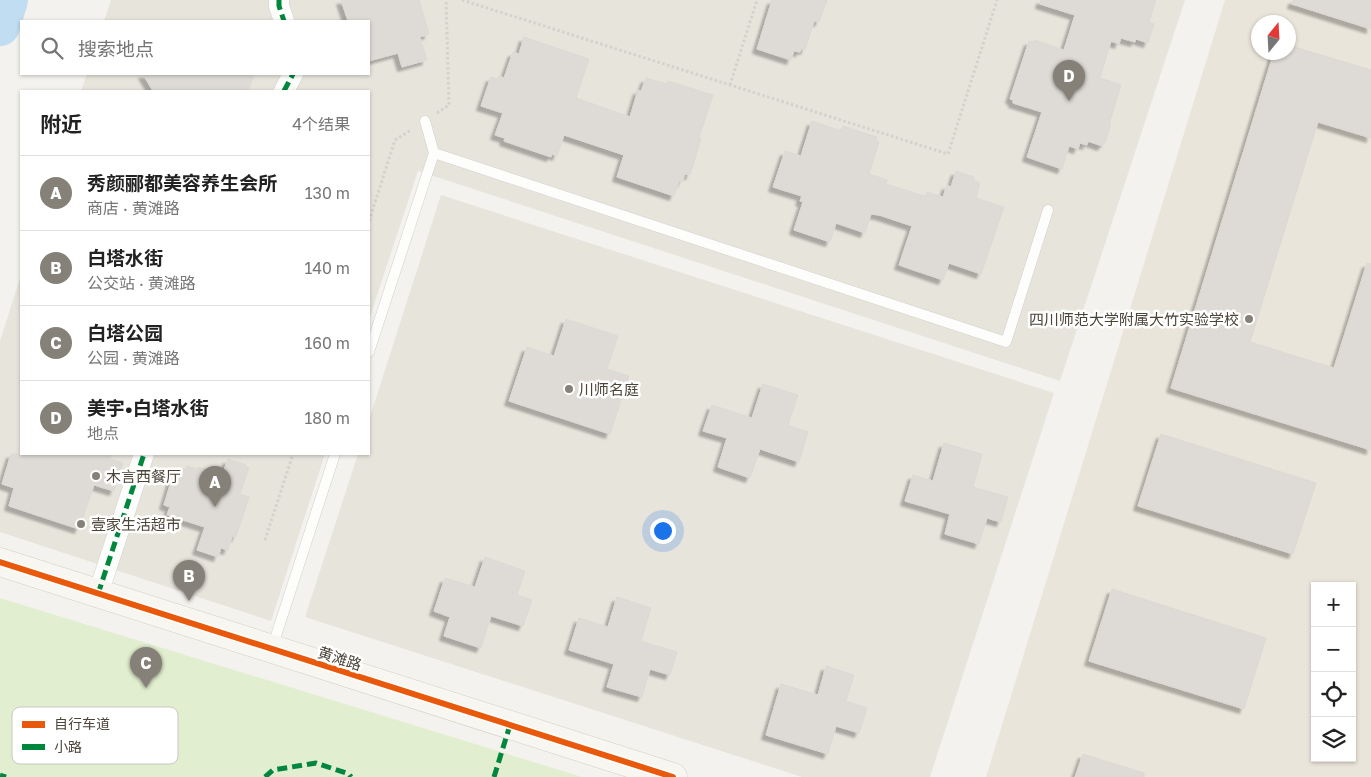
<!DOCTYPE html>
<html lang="zh">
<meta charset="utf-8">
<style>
:root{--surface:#fff;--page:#f6f6f6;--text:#222;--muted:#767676;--line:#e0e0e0;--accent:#868178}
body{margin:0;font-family:"Golos Text","Noto Sans SC",sans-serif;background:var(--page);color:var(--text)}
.controls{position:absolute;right:15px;bottom:15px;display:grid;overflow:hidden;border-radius:0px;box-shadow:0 1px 4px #0004}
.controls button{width:45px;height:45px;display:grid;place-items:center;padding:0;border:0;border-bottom:1px solid var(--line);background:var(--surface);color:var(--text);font:25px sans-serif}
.compass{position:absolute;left:1251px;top:15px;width:45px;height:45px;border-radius:50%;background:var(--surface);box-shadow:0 1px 4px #0004;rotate:18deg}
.you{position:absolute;left:662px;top:530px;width:18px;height:18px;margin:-12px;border:4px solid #fff;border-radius:50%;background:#1a73e8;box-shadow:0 0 0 8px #1a73e833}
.badge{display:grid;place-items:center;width:32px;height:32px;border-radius:50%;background:var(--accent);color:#fff;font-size:16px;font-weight:700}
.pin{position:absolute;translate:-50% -41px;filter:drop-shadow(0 1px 2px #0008)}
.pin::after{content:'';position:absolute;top:26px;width:18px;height:15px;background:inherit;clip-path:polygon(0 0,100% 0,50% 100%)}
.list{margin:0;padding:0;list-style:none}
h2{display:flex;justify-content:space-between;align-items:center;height:65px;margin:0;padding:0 20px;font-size:21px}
h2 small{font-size:16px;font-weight:400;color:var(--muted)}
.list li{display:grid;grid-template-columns:32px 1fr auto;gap:15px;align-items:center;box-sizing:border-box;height:75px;padding:0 20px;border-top:1px solid var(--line)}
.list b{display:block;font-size:19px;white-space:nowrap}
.list p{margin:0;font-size:16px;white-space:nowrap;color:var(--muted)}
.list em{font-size:16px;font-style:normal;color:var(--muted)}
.icon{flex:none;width:28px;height:28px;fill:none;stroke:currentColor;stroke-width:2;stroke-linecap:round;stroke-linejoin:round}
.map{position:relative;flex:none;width:1371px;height:777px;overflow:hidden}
.search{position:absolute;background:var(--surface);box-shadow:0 1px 4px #0004;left:20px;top:20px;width:350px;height:55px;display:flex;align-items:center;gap:12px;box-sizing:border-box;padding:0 18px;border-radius:0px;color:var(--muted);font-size:19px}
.panel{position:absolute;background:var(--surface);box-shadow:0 1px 4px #0004;left:20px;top:90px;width:350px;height:365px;border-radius:0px}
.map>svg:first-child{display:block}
</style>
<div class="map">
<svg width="1371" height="777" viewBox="0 0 1371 777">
<defs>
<filter id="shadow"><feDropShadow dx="-4.5" dy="4.5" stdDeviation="1" flood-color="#0004"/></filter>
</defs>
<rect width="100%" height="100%" fill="#f4f2ee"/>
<path fill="#e7e4dc" d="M111,0H1185L1060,381L418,171L369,320V91H81L87,74H369V21H104Z
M441,195L1054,393L930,777H802L305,617L358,454H369V420Z
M21,275V454H325L271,621L0,532V341Z"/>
<path fill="#eae5da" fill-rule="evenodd" d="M1225,0H1371V777H986ZM1258,22H1288V52H1258ZM1315,586H1352V758H1315Z"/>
<path fill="#e1eecf" d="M0,598L582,777H0Z"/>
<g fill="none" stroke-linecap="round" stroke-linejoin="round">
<path stroke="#c0ddf1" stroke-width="40" d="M0,26L8,0"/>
</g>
<path fill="#dedbd6" stroke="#dcd9d4" filter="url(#shadow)" d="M341,0H419L429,34L420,37L427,60L402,67L398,53L369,61V21H348Z
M772,0H827L819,22L814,21L805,50L801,49L800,52L794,51L791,60L757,49Z
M1041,0H1156L1149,22L1154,24L1148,43L1136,39L1135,42L1121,38L1119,44L1111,41L1100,78L1121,85L1109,124H1111L1105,143H1103L1102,146L1088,141L1087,145L1080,143L1078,149L1069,146L1062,169L1027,157L1042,112L1013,103V100L1010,99L1029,41L1033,42L1034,40L1064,50L1075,15L1040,4Z
M1293,0H1371V29L1292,4Z
M524,37L589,59L576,98L630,117L638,90L641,91L646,78L667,84L668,81L713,95L699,138L701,139L690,175L685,174L682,182L679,181L674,196L617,177L624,155L564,135L557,156L552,154L551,157L504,141L505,138L495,135L503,113L481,106L491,77L498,79L499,76L504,78L513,52L519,54Z
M1288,45L1371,70V138L1318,122L1250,342L1334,368L1367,263L1371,264V450L1171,388L1274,52H1288Z
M143,74H254L248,91H153Z
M812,121L841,131L843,126L877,137L876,141L879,142L869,174L887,180L886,184L921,195L926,196L927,192L943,197L947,185L951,187L956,171L974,177L973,180L980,183L976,198L1004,207L981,274L949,263L943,280L899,265L912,226L879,215L871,214L865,233L836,223L830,242L794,230L803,202L800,201L802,196L773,187L785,151L801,156Z
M566,319L618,336L607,369L629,376L610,434L509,401L527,347L554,356Z
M763,384L798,395L788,425L808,432L799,462L760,449L750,478L718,467L727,438L703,431L712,405L752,418Z
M1161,434L1316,483L1293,554L1138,506Z
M944,443L982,454L973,487L1008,497L1001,522L987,518L979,544L945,534L950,514L905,501L913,475L933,481Z
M11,454H112L110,459L123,463L114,491L94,485L79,529L9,506L14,488L2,484Z
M228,459L246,465V467L249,468L240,494L249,497L236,537L232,536L228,550L221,548L218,557L197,550L205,527L167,515L170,507L164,505L175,468L179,469L180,468L186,470L187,466L197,469L198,467L222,475Z
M485,557L525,571L517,595L532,600L523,626L491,616L481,648L444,636L450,617L434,611L445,578L475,587Z
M1112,589L1266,638L1244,709L1089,661Z
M617,597L651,608L641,641L677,652L670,675L650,669L642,697L607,687L614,664L569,650L579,618L608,627Z
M826,666L854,675L846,701L867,708L859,733L836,726L828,754L766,735L781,684L818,695Z
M1083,754L1144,773V777H1075Z"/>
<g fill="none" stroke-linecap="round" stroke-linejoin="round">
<g stroke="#d2d0cb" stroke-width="11">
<path id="lane" d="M425,121L434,153
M369,352L434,153L1006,342L1048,210
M272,648L335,454"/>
</g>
<g stroke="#d2d0cb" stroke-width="21">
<path id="street" d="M279,0V6L284,21
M284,91L293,74
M98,594L144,454"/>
</g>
<g stroke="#d3cfc5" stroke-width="29">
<path id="secondary" d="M0,562L673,777"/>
</g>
<path stroke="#d3d2cc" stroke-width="3" stroke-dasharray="2.5 2.5" stroke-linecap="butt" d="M462,0L948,154L997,0
M730,85L757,0
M437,113L449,105L446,0
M369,221L395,140L411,130
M265,540L293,454"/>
<use href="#lane" stroke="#fdfdfc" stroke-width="10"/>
<use href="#street" stroke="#fdfdfc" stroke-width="20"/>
<use href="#secondary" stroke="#f7f6f1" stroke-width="28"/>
<path stroke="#00873e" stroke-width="5" stroke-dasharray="10 5" stroke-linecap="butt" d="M279,0V6L284,21
M284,91L293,74
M98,594L144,454
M0,775L6,777
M265,777L273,770L316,763L349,774L351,777
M494,777L510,725"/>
<g stroke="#fff" stroke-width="9">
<path id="cycleway" d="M0,562L673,777"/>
</g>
<use href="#cycleway" stroke="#e8590c" stroke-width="6"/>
</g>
<g fill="#868178" stroke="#fff" stroke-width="2">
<circle cx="1249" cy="319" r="5"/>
<circle cx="569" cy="389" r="5"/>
<circle cx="96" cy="476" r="5"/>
<circle cx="81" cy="524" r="5"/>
</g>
<g text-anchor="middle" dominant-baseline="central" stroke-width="5" stroke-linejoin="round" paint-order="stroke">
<g font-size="15" fill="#4b4439" stroke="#fff" text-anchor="start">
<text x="1239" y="319" text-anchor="end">四川师范大学附属大竹实验学校</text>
<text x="579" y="389">川师名庭</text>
<text x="106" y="476">木言西餐厅</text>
<text x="91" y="524">壹家生活超市</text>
</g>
<g font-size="15" fill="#4b4439" stroke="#fff">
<text transform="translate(340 658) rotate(18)">黄滩路</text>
</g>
</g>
<rect x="12" y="707" width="166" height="57" rx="8" fill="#fff" stroke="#c9c7c4" stroke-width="1"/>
<rect x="22" y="721" width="23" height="7" fill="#e8590c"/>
<rect x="22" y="744" width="23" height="6" fill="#00873e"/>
<g font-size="14" fill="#4b4439">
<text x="54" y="729">自行车道</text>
<text x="54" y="752">小路</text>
</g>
</svg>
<div class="controls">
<button>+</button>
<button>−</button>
<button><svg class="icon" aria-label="locate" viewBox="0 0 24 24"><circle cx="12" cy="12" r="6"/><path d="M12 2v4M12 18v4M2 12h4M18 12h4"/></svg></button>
<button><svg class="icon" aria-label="layers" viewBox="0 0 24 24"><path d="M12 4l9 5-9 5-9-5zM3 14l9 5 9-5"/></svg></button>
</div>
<svg class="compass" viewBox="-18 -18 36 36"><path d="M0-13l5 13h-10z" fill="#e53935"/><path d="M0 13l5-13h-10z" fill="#767676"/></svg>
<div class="you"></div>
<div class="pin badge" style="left:215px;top:507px">A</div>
<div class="pin badge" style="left:189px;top:601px">B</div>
<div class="pin badge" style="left:146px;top:688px">C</div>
<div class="pin badge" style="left:1069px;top:101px">D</div>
<div class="search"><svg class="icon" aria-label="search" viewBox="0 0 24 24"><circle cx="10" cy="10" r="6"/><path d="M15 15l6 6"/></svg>搜索地点</div>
<section class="panel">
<h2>附近<small>4个结果</small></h2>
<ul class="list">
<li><span class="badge">A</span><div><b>秀颜郦都美容养生会所</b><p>商店 · 黄滩路</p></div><em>130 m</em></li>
<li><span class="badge">B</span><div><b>白塔水街</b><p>公交站 · 黄滩路</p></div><em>140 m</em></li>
<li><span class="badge">C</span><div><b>白塔公园</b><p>公园 · 黄滩路</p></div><em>160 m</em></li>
<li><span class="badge">D</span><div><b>美宇•白塔水街</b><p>地点</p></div><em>180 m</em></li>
</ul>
</section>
</div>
